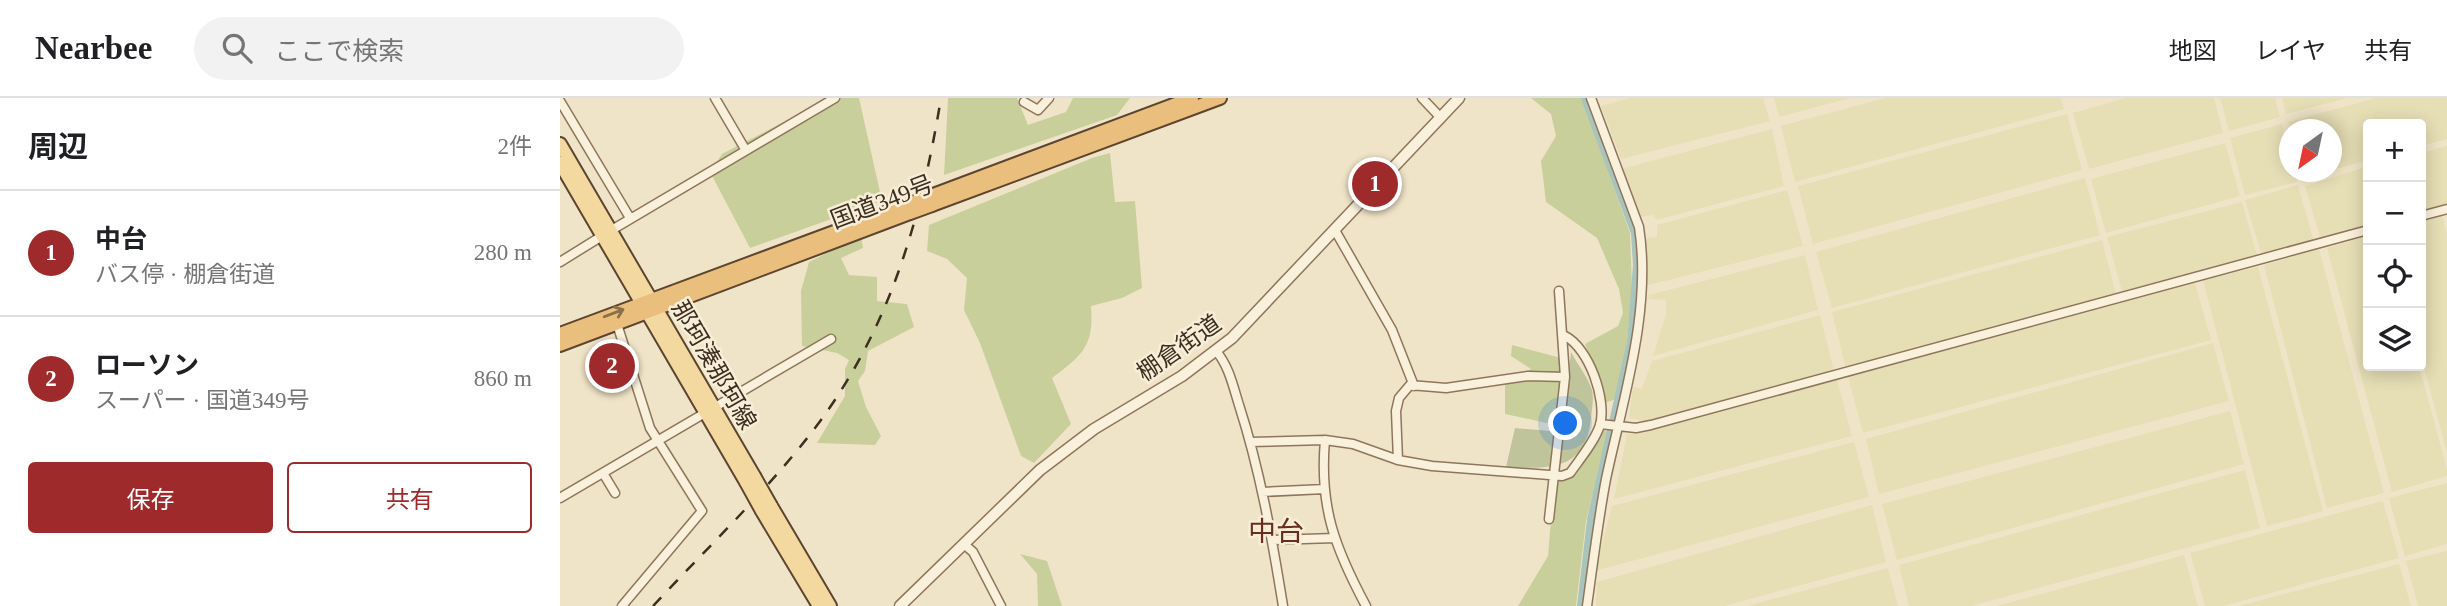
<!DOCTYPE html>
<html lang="ja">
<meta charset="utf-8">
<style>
:root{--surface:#fff;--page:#f2f2f2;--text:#202124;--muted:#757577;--line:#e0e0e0;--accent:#9e2a2b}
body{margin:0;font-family:"Times New Roman","Noto Sans JP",serif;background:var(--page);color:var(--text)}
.controls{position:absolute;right:21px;top:21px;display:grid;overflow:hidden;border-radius:7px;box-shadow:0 4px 18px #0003}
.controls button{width:63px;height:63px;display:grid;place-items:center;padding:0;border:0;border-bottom:2px solid var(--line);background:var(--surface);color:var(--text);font:35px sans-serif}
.compass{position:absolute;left:1719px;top:21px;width:63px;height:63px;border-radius:50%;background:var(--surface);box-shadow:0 4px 18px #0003;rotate:213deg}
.you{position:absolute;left:1006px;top:326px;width:24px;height:24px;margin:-18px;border:5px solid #fff;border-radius:50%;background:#1a73e8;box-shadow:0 0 0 10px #1a73e833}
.badge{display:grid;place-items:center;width:46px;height:46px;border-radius:50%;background:var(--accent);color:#fff;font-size:23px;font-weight:700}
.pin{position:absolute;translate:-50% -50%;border:4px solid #fff;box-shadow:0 2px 7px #0006}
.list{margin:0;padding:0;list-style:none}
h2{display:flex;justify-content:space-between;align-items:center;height:91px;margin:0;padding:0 28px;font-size:30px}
h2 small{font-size:23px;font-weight:400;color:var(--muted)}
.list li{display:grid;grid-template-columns:46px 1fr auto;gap:21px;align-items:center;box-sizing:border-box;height:126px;padding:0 28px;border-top:2px solid var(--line)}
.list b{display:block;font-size:26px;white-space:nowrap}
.list p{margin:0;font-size:23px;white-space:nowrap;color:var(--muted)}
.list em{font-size:23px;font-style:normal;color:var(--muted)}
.actions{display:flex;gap:14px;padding:21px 28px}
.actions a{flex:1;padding:16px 0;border:2px solid var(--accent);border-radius:7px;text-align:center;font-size:24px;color:var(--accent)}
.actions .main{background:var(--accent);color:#fff}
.icon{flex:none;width:38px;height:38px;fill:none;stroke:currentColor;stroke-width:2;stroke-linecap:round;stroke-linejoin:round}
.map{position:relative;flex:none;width:1887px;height:508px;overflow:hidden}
header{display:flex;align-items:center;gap:42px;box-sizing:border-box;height:98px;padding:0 35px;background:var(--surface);border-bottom:2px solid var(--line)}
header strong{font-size:33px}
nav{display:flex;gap:38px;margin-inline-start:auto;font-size:24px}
.search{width:490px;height:63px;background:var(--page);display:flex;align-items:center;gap:18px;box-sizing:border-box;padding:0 24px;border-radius:38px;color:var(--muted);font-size:26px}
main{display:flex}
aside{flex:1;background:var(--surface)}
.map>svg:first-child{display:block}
</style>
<header>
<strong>Nearbee</strong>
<div class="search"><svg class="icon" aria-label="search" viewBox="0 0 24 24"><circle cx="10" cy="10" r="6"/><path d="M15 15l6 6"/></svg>ここで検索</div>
<nav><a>地図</a><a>レイヤ</a><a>共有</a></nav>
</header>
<main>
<aside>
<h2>周辺<small>2件</small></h2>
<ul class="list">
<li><span class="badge">1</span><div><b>中台</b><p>バス停 · 棚倉街道</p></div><em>280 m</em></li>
<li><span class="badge">2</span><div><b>ローソン</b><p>スーパー · 国道349号</p></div><em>860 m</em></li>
</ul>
<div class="actions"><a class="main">保存</a><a>共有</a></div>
</aside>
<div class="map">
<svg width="1887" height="508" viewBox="0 0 1887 508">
<rect width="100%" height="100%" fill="#f0e4c8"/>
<path fill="#e6deb5" d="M1070,0H1203L1210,23L1061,61L1041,8Z
M1214,0H1290L1219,19Z
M1325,0H1501L1504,11L1235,84L1221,28Z
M1565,0H1654L1663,35L1529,71L1513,15Z
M1660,0H1715L1720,19L1669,33Z
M1722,0H1788L1726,16Z
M1816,0H1887V41L1861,48V26H1808V62L1772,72V32L1730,31L1728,24Z
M1507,16L1522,72L1253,146L1238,88Z
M1722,26L1729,56L1730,74H1734L1737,84L1685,97L1670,40Z
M1212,31L1224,88L1097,122L1093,117L1081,119L1061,71Z
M1665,45L1680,98L1546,135L1531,81Z
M1887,48V106L1861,113V55Z
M1806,69L1808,127L1760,139L1745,88Z
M1525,80L1540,137L1272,210L1256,154Z
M1738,87L1754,144L1702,158L1685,102Z
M1227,92L1243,148L1085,188L1087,140L1097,139V127Z
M1682,104L1697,158L1562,193L1547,139Z
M1882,117L1887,136V355L1861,258V123Z
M1808,138V268H1859L1887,371V378L1832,394L1767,150Z
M1542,142L1556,196L1286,271L1272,214Z
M1759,151L1824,395L1767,410L1704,167Z
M1245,157L1258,212L1093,258L1106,216V202L1088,201L1089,197Z
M1698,169L1763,413L1707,428L1643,182Z
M1635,185L1651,242L1303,335L1288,279Z
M1260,217L1274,273L1100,319L1085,323L1069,320L1073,289L1082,291L1092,263Z
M1653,245L1669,303L1319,396L1306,341Z
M1277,282L1292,338L1054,401L1067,336L1083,335Z
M1670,313L1684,366L1337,462L1322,406Z
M1294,344L1309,399L1035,473L1052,408Z
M1685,372L1700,430L1411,508H1349L1339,467Z
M1887,385V446L1845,458L1829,400Z
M1823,403L1839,460L1663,508H1645L1630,455Z
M1312,407L1326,464L1164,508H1036L1037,484Z
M1887,453V508H1858L1846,463Z
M1624,457L1638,508H1437Z
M1839,466L1851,508H1678Z
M1328,470L1338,508H1187Z"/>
<path fill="#c9cf9b" d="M270,0H299L322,103L190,150L150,74L162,56Z
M388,0H457L468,27L506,14L513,0H570L557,17L384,77Z
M971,0H1022L1070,135L1072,189L1067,244L1056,301L1042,306L1038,279L1025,246L1058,228L1063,215L1059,191L1037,140L986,104L981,63L996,38L991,16Z
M550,55L555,104L575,103L582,190L562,200L531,208C534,248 523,257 492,280L511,326L474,365L461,358L420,245L404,212L407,180L387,161L367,153L369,127L532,60Z
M301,138L303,150L281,160L289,177L317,179V203L347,206L354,229L308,253L305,273L298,283L306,309L321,338L315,347L257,345L285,298V271L289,262L277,255L242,248L241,193L249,164Z
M952,247L1001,260L1003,286L996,327L945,316V286L971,271L951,258Z
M1044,333H1049L1026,423L1016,508H958L988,458L994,386L1012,378Z
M460,456L487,463L502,508H478L477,476Z"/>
<path fill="#bfc49a" d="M1011,254C1017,266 1028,279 1032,292C1034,300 1032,311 1031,320C1026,373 989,371 946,369L955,330L1002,334Z"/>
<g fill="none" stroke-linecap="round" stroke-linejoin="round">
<path stroke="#a9c4bc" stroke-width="8" d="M1021,508L1031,422L1071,244L1077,167L1075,135L1025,0"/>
<g stroke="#8d765c" stroke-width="11">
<path id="minor" d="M155,0L185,51
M862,0L881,20
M0,3L70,120
M464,4L478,12L489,0
M1861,118L1887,111
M50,133L275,0
M776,134L832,232L854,288
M0,164L42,138
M57,226L90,330L142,413L62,508
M656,253C669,268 673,288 679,307C700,372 712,440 723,508
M1040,326L1076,330L1091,327L1808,132
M765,342C759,409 775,450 806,508
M690,344L765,342L793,346L838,362L872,368L1002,378L1010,375C1020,361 1035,343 1040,327C1047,302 1029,250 1005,238
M838,362L836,313L839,300L850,287L886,290L968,278L1005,279
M43,375L55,395
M702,394L765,391
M0,400L271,241
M989,421L1005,279L999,193
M712,442L775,440
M405,447L413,454L441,508
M1027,508C1033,466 1038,423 1046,381C1063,301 1092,212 1079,129L1031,0"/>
</g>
<g stroke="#8d765c" stroke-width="13">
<path id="tertiary" d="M340,508L480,372L534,331L622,278L672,240L899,0"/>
</g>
<g stroke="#5b4430" stroke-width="16">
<path id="primary" d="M0,46L194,378
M0,65L186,384
M211,408L270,508
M202,413L259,508"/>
</g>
<g stroke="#5b4430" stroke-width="16">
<path id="trunk" d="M373,97L632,0
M372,107L660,0
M0,236L352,105
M0,247L350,115"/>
</g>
<use href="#minor" stroke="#faf1dc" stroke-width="8"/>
<use href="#tertiary" stroke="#faf1dc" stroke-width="10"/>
<use href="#primary" stroke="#f3d9a0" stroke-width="12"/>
<use href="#trunk" stroke="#eabe7c" stroke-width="12"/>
<path stroke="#3d2e20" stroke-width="2.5" stroke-dasharray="12 12" stroke-linecap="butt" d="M93,508C147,450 206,394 255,330C330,231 361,121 381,0"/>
<g stroke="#5b4430" stroke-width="16" stroke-linecap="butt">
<path id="primary-bridge" d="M194,378L211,408
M186,384L202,413"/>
</g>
<g stroke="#5b4430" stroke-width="16" stroke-linecap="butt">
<path id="trunk-bridge" d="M352,105L373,97
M350,115L372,107"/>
</g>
<use href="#primary-bridge" stroke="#f3d9a0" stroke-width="12"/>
<use href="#trunk-bridge" stroke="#eabe7c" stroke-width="12"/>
</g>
<defs><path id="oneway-shaft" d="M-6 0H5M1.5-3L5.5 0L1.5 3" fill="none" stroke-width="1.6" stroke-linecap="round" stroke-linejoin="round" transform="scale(1.75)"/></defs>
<use stroke="#8b6f49" href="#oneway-shaft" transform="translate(54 215) rotate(-21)"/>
<g text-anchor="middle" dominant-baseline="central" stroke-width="5" stroke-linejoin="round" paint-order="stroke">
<g font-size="24" fill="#3d2e20" stroke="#f7eed8">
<text transform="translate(322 104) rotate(-21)">国道349号</text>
<text transform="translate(619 250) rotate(-35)">棚倉街道</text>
<text transform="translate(154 267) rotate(60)">那珂湊那珂線</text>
</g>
<g font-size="28" fill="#6b2e1e" stroke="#f7eed8">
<text x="716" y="433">中台</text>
</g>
</g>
</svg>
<div class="controls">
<button>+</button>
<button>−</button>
<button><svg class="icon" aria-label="locate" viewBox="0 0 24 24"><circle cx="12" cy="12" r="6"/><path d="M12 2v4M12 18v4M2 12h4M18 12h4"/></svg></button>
<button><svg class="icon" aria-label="layers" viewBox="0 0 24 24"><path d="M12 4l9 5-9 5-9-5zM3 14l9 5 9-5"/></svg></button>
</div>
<svg class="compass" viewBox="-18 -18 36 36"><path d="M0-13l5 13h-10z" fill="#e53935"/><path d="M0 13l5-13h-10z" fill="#757577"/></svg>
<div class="you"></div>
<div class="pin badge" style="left:815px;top:86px">1</div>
<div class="pin badge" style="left:52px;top:268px">2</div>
</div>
</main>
